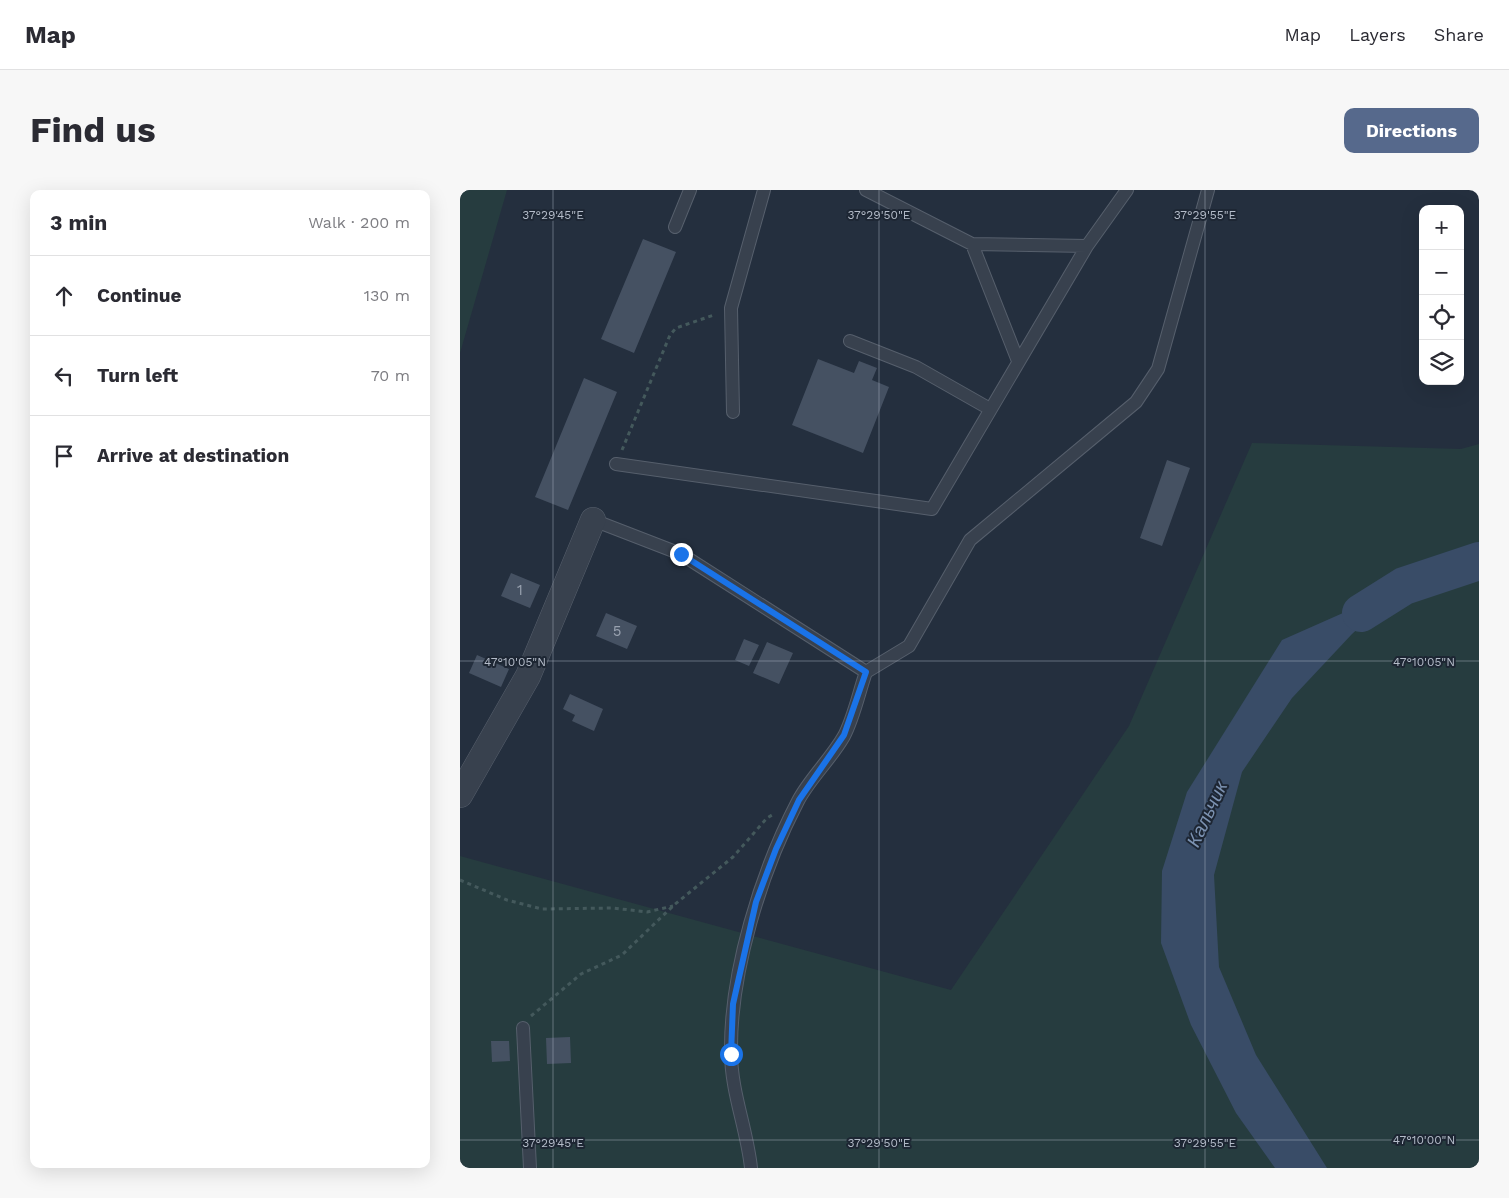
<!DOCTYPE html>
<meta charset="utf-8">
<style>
:root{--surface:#fff;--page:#f7f7f7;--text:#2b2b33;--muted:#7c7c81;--line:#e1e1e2;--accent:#56698c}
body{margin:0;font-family:"Work Sans",sans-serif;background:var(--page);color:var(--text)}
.controls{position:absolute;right:15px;top:15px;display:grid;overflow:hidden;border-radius:10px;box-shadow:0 5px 20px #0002}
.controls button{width:45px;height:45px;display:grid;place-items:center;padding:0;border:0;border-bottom:1px solid var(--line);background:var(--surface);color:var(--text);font:25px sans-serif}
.stop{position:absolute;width:15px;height:15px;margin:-11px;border:4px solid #1a73e8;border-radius:50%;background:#fff}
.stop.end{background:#1a73e8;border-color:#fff;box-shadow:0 1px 5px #0008}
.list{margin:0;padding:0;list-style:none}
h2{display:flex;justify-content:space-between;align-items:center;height:65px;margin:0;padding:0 20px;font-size:21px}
h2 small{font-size:16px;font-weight:400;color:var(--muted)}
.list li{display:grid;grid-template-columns:32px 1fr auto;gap:15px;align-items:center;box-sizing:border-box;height:80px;padding:0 20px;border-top:1px solid var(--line)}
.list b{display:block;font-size:19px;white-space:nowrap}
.list em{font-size:16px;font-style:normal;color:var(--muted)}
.icon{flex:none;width:28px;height:28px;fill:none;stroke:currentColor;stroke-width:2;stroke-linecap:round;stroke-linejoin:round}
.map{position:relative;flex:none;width:1019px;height:978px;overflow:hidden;border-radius:10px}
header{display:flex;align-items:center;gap:30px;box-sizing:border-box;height:70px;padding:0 25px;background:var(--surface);border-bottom:1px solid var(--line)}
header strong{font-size:24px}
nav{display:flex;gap:28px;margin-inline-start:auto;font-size:18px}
.intro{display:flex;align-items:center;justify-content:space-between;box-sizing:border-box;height:120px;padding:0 30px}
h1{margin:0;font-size:35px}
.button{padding:12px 22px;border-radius:10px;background:var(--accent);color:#fff;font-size:18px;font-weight:700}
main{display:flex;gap:30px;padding:0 30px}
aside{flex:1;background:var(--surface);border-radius:10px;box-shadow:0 5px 20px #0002}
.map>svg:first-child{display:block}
</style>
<header>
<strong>Map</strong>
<nav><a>Map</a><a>Layers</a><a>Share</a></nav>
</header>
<div class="intro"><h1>Find us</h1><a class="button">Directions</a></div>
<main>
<aside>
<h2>3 min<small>Walk · 200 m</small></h2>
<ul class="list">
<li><svg class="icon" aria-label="ahead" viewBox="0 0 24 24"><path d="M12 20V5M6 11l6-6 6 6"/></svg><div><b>Continue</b></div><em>130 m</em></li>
<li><svg class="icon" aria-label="left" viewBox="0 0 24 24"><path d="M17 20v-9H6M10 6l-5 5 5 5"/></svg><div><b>Turn left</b></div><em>70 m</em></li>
<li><svg class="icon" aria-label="arrive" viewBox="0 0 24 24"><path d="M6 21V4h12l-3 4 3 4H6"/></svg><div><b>Arrive at destination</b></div></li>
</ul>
</aside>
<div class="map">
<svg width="1019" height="978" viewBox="0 0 1019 978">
<rect width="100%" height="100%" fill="#242f3e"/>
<path fill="#263c3f" d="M0,0H47L0,163Z
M792,253L1001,259L1019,254V978H0V666L491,800L669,536Z"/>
<path fill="#394c67" d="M944,396L892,444L832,508L782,582L754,685L759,777L796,865L867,978H815L776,923L731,835L701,753L702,681L727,602L822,450Z"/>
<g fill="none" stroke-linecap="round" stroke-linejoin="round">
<path stroke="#394c67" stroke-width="38" d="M901,423L944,396L1019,371"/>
</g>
<path fill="#455162" d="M183,49L216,62L174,163L141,149Z
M358,169L394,183L399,171L417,178L412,190L429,197L403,263L332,235Z
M124,188L157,202L108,320L75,307Z
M707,270L730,278L702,356L680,348Z
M51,383L80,395L70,418L41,406Z
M146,423L177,436L167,459L136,446Z
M284,449L299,455L289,476L275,470Z
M307,452L333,463L319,494L293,483Z
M17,465L49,479L41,497L9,483Z
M110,504L143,519L134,541L112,531L115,525L103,519Z
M110,847L111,873L87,874L86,848Z
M31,851H49L50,871L32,872Z"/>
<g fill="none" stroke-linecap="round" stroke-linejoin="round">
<g stroke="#565f6c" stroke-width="14">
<path id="lane" d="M406,0L512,54L627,56
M215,37L230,0
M512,54L558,171
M390,151L456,177L530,219
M273,222L271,118L304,0
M156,274L472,319L627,56L667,0
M133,330L221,364L406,482
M63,838L70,978
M291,978C287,939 271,902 271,862C270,782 301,682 338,611C350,588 371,569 384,546C394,527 399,502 406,482L449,456L510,350L676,212L698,179L748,0"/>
</g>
<g stroke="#565f6c" stroke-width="26">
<path id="street" d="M0,605L68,486L133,330"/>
</g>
<path stroke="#44595c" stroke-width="3" stroke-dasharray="4 4" stroke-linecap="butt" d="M162,260L210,145L216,138L254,125
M0,690L47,710L82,719L153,718L187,722L213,716
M71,826L121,784L162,765L214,715L273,667L307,628L312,625"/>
<use href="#lane" stroke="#38414e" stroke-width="12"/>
<use href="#street" stroke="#38414e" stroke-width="25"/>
</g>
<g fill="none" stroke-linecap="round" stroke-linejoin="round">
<path stroke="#1a73e8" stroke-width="6" d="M221,364L406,482L384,545L339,610L316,659L296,712L273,814L271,864"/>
</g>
<path fill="none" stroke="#b4bcc9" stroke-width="1" stroke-opacity="0.45" d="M93,0V978M419,0V978M745,0V978M0,471H1019M0,950H1019"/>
<g text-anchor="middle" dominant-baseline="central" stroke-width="4" stroke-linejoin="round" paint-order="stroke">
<g font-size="15" fill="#98a1af">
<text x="60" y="400">1</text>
<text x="157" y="441">5</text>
</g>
<g font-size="19" font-style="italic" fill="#7c92b1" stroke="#1d2633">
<text transform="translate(747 624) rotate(-65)">Кальчик</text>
</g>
</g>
<g font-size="12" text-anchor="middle" fill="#b4bcc9" stroke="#1d2633" stroke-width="4" stroke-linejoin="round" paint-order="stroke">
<text x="93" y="29">37°29'45"E</text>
<text x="419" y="29">37°29'50"E</text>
<text x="745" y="29">37°29'55"E</text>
<text x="55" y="476">47°10'05"N</text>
<text x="964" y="476">47°10'05"N</text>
<text x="964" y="954">47°10'00"N</text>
<text x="93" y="957">37°29'45"E</text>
<text x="419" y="957">37°29'50"E</text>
<text x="745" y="957">37°29'55"E</text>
</g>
</svg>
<div class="controls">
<button>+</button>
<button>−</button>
<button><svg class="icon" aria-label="locate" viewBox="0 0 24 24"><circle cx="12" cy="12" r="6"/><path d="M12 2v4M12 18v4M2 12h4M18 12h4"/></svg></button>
<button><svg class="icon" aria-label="layers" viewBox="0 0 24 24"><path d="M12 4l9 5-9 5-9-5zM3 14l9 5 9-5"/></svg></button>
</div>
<div class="stop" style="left:271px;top:864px"></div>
<div class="stop end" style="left:221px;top:364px"></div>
</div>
</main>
